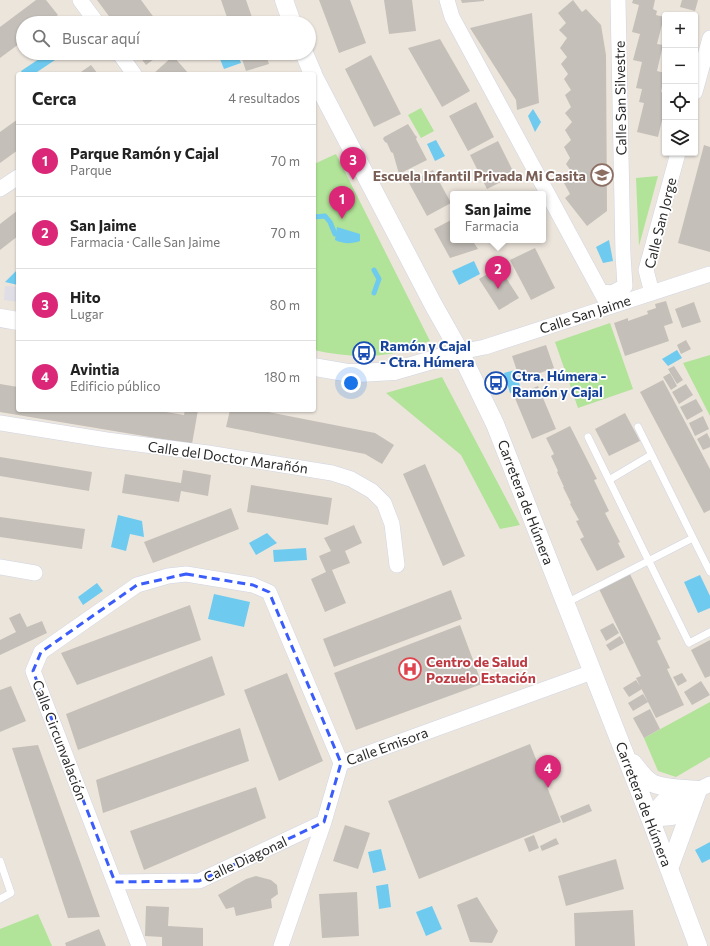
<!DOCTYPE html>
<html lang="es">
<meta charset="utf-8">
<style>
:root{--surface:#fff;--page:#f2f2f2;--text:#222;--muted:#767676;--line:#e0e0e0;--accent:#db2777}
body{margin:0;font-family:Commissioner,sans-serif;background:var(--page);color:var(--text)}
.controls{position:absolute;right:12px;top:12px;display:grid;overflow:hidden;border-radius:4px;box-shadow:0 1px 3px #0004}
.controls button{width:36px;height:36px;display:grid;place-items:center;padding:0;border:0;border-bottom:1px solid var(--line);background:var(--surface);color:var(--text);font:20px sans-serif}
.you{position:absolute;left:351px;top:383px;width:14px;height:14px;margin:-10px;border:3px solid #fff;border-radius:50%;background:#1a73e8;box-shadow:0 0 0 6px #1a73e833}
.badge{display:grid;place-items:center;width:26px;height:26px;border-radius:50%;background:var(--accent);color:#fff;font-size:13px;font-weight:700}
.pin{position:absolute;translate:-50% -33px;filter:drop-shadow(0 1px 2px #0008)}
.pin::after{content:'';position:absolute;top:21px;width:14px;height:12px;background:inherit;clip-path:polygon(0 0,100% 0,50% 100%)}
.popup{position:absolute;left:450px;top:191px;width:96px;height:52px;box-sizing:border-box;display:grid;place-content:center;border-radius:4px;background:var(--surface);filter:drop-shadow(0 1px 3px #0005);font-size:13px;white-space:nowrap;color:var(--muted)}
.popup b{font-size:15px;color:var(--text)}
.popup::after{content:'';position:absolute;left:50%;top:100%;margin-left:-8px;border:8px solid transparent;border-top-color:var(--surface)}
.list{margin:0;padding:0;list-style:none}
h2{display:flex;justify-content:space-between;align-items:center;height:52px;margin:0;padding:0 16px;font-size:17px}
h2 small{font-size:13px;font-weight:400;color:var(--muted)}
.list li{display:grid;grid-template-columns:26px 1fr auto;gap:12px;align-items:center;box-sizing:border-box;height:72px;padding:0 16px;border-top:1px solid var(--line)}
.list b{display:block;font-size:15px;white-space:nowrap}
.list p{margin:0;font-size:13px;white-space:nowrap;color:var(--muted)}
.list em{font-size:13px;font-style:normal;color:var(--muted)}
.icon{flex:none;width:22px;height:22px;fill:none;stroke:currentColor;stroke-width:2;stroke-linecap:round;stroke-linejoin:round}
.map{position:relative;flex:none;width:710px;height:946px;overflow:hidden}
.search{position:absolute;background:var(--surface);box-shadow:0 1px 3px #0004;left:16px;top:16px;width:300px;height:44px;display:flex;align-items:center;gap:10px;box-sizing:border-box;padding:0 14px;border-radius:22px;color:var(--muted);font-size:15px}
.panel{position:absolute;background:var(--surface);box-shadow:0 1px 3px #0004;left:16px;top:72px;width:300px;height:340px;border-radius:4px}
.map>svg:first-child{display:block}
</style>
<div class="map">
<svg width="710" height="946" viewBox="0 0 710 946">
<rect width="100%" height="100%" fill="#ece5dc"/>
<path fill="#dfdde5" d="M5,286L18,287V302L4,300Z"/>
<path fill="#b1e398" d="M421,108L434,131L421,138L408,115Z
M336,154L430,341C419,345 407,351 395,353C368,358 340,356 314,350V164Z
M658,176L639,246L636,178Z
M610,323L633,389L578,408L555,342Z
M710,355V416L683,363Z
M442,377L520,525L500,529L461,455L386,393Z
M710,702V757L676,777L658,771L644,738Z
M38,914L52,946H0V929Z"/>
<path fill="#6ecbef" d="M48,53H50L55,60L34,74H23L21,71Z
M236,53H237L241,63L224,69L220,59Z
M533,109L541,122L535,132L528,116Z
M436,140L445,156L435,161L427,144Z
M337,227L360,234V241C352,244 343,244 335,240Z
M609,240L613,261L603,263L596,247Z
M474,261L480,274L459,285L452,271Z
M18,269V285L5,282Z
M677,350L682,358L668,366L662,359Z
M515,370L521,389L510,393L504,373Z
M118,515L142,521L144,537L130,534L126,551L111,547Z
M267,533L277,543L256,555L249,543Z
M306,548L307,560L274,562L273,550Z
M700,575L710,596V608L698,613L684,582Z
M97,583L103,591L83,605L78,597Z
M214,594L250,602L244,627L208,619Z
M710,842V859L702,863L695,850Z
M381,849L386,870L373,873L368,852Z
M388,884L391,907L379,909L376,886Z
M432,906L442,929L426,936L416,912Z"/>
<g fill="none" stroke-linecap="round" stroke-linejoin="round">
<path stroke="#6ecbef" stroke-width="5" d="M314,217L325,216L330,222L335,234
M374,270L379,279L374,293"/>
</g>
<path fill="#c4bfb8" d="M36,0H46L58,15L48,23H23V41L0,58V27Z
M97,0H141L158,23H114Z
M221,0H246L254,23H229Z
M319,0H350L366,43L339,53Z
M384,0H412L416,31L389,34Z
M461,0H484V1L462,3Z
M573,0L582,12L586,9L601,25L606,55L607,211L587,226L565,198L570,194L564,183L573,174L566,164L570,158L564,147L571,140L565,130L572,122L565,113L571,107L565,95L571,90L564,79L568,74L561,64L567,57L560,48L567,38L559,30L566,23L558,13Z
M633,0H655L653,9L657,11L656,15L664,17L657,44L663,45L657,71L665,73L661,92L665,93V108L658,137L637,132L644,103L639,102L642,89L636,88L642,62L633,60L640,34L632,32L639,5L632,3Z
M682,0H698L695,11L680,7Z
M532,13L539,103L517,110L516,100L470,28Z
M440,39L470,91L442,107L408,48Z
M137,53H162L146,65Z
M240,53H265L269,64L246,71Z
M371,55L401,114L374,127L345,69Z
M173,56L189,74H153Z
M91,65L98,74H78Z
M476,102L494,137L468,151L449,116Z
M18,119V150L0,163V132Z
M408,124L415,135L417,137L416,139L427,160L399,174L393,153L391,152L387,143L385,142L383,139L384,137Z
M498,141L515,175L487,189L470,155Z
M704,145L710,147V252L678,243Z
M433,170L451,203L427,216L409,183Z
M18,210V236L0,250V224Z
M453,219V240H472L478,249L450,258L434,229Z
M535,248L555,288L531,300L510,260Z
M499,267L519,298L499,310L479,279Z
M666,301L673,323L664,326L669,341L625,356L614,323L628,318V321L648,314L647,311L656,308L655,304Z
M694,302L701,322L682,328L675,309Z
M686,340L691,349L681,354L677,345Z
M546,345L554,368L520,380L512,356Z
M674,366L683,380L677,384L668,369Z
M670,373L677,386L671,390L663,377Z
M663,380L710,469V510L704,513L640,392Z
M0,384L18,387V410H154L184,415L185,410H198L192,444L0,412Z
M686,384L693,395L679,404L672,392Z
M538,386L556,429L532,439L514,396Z
M696,399L703,411L687,420L680,407Z
M230,410H258L375,433L394,445L382,464L365,454L226,427Z
M625,413L640,441L609,456L595,429Z
M703,416L709,429L695,436L689,423Z
M570,426L597,479L594,480L609,511L605,513L620,542L618,543L625,557L597,571L580,539L584,537L576,521L579,520L570,504L571,503L563,487H564L557,472L558,471L551,456L554,454L546,438Z
M707,433L710,439V447L703,450L697,439Z
M0,457L92,472L89,491L0,476Z
M425,464L465,556L443,566L403,474Z
M183,470L211,475L208,496L181,491L179,502L122,493L125,474L181,483Z
M251,485L332,498L328,525L247,512Z
M231,508L239,529L153,563L144,542Z
M0,517L85,529L82,549L0,537Z
M354,525L362,543L345,551L350,563L332,570L346,603L325,612L311,579L326,572L319,556L331,551L324,538Z
M630,574L661,639L657,641L670,668L667,669L684,705L656,718L636,678L641,676L599,589Z
M451,590L462,619L334,667L323,639Z
M190,605L201,640L77,685L61,653Z
M20,613L27,627L42,621L47,633L0,655V640L16,632L9,618Z
M613,623L619,633L606,641L600,630Z
M460,625L482,684L356,730L334,673Z
M620,636L624,643L610,651L606,645Z
M710,640V676L705,678L691,650Z
M212,656L225,695L78,750L66,714Z
M287,673L323,761L279,781L244,690Z
M682,673L687,681L678,686L673,677Z
M636,680L642,689L629,697L623,688Z
M701,681L710,695L692,705L684,692Z
M11,686L26,721L0,732V690Z
M643,694L648,702L633,711L628,703Z
M650,709L660,729L644,738L633,718Z
M240,728L249,761L103,813L96,780Z
M530,744L561,822L419,879L388,801Z
M38,745L100,917L68,918L12,748Z
M256,787L266,818L144,870L130,831Z
M589,804L592,811L563,823L560,816Z
M345,825L370,833L358,869L333,861Z
M534,835L539,848L529,852L524,839Z
M556,838L559,844L542,851L540,846Z
M616,859L624,889L566,906L558,876Z
M256,876L271,880L277,885L278,894L271,899L272,908L236,916L234,907L226,909L218,895L246,879Z
M357,892L359,936L322,938L319,894Z
M477,897L498,931L492,943L470,942L457,905Z
M146,906L169,907L168,926L203,928V946H162V937L145,936Z
M633,910L635,946H575L574,913Z
M99,929L106,946H66L65,943Z"/>
<g fill="none" stroke-linecap="round" stroke-linejoin="round">
<g stroke="#d1d4e3" stroke-width="8">
<path id="service" d="M638,427L693,538L710,572
M588,437L689,643L710,632
M609,480L651,455
M566,603L693,538
M0,861L11,893L0,899"/>
</g>
<g stroke="#d1d4e3" stroke-width="16">
<path id="minor" d="M80,0L97,23
M447,0L452,17L609,307
M119,53L134,74
M695,92L710,38
M0,189L18,177
M602,292L612,293L625,286L623,255L618,0
M652,293L646,270L678,153
M460,352L485,347L710,274
M0,423L107,440L208,453L332,473L351,479L372,491L384,503L392,524L397,565
M0,567L35,573
M698,790L710,784
M115,882L199,881L324,822
M139,946L33,671L41,652L137,585L168,576L186,574L253,585L269,592L341,763
M281,946L324,822L341,763L592,672"/>
</g>
<g stroke="#d1d4e3" stroke-width="19">
<path id="tertiary" d="M284,0L292,23
M304,53L313,74
M314,77L434,306L460,352L495,424L650,818L698,946
M0,318L18,321
M314,367L349,373H359L394,371L460,352
M633,763C638,769 644,779 652,783C661,788 686,789 698,790
M650,818L672,816L695,794
M650,818L666,800L692,792
M669,869L698,790"/>
</g>
<use href="#service" stroke="#fff" stroke-width="7"/>
<use href="#minor" stroke="#fff" stroke-width="15"/>
<use href="#tertiary" stroke="#fff" stroke-width="18"/>
</g>
<path fill="none" stroke="#3a5cfb" stroke-width="3" stroke-dasharray="8 5" stroke-linejoin="round" d="M186,574L253,585L269,592L341,763L324,822L199,881L115,882L33,671L41,652L137,585Z"/>
<defs>
<g id="school-ring" transform="scale(1.15)"><circle r="9.5" fill="#fff" stroke="#8d6e63" stroke-width="1.5"/><path d="M0-5L7-2L0 1L-7-2ZM-4 1L0 2.5L4 1V4Q0 6-4 4Z" fill="#8d6e63"/></g>
<g id="bus-ring" transform="scale(1.15)"><circle r="9.5" fill="#fff" stroke="#1a4fb4" stroke-width="1.5"/><path d="M-5-6H5V4H4V6H2V4H-2V6H-4V4H-5ZM-3.5-4V0h7V-4ZM-3.5 1.2v1.5H-2V1.2ZM2 1.2v1.5H3.5V1.2Z" fill="#1a4fb4"/></g>
<g id="hospital-ring" transform="scale(1.15)"><circle r="9.5" fill="#fff" stroke="#e0444e" stroke-width="1.5"/><path d="M-5-5h3v3.5h4V-5h3V5h-3V1.5h-4V5h-3Z" fill="#e0444e"/></g>
</defs>
<g fill-rule="evenodd">
<use href="#school-ring" x="602" y="175"/>
<use href="#bus-ring" x="364" y="353"/>
<use href="#bus-ring" x="496" y="383"/>
<use href="#hospital-ring" x="410" y="669"/>
</g>
<g text-anchor="middle" dominant-baseline="central" stroke-width="3.5" stroke-linejoin="round" paint-order="stroke">
<g font-size="14" fill="#2a2a2a" stroke="#fff">
<text transform="translate(620 98) rotate(-91)">Calle San Silvestre</text>
<text transform="translate(660 223) rotate(-76)">Calle San Jorge</text>
<text transform="translate(585 314) rotate(-18)">Calle San Jaime</text>
<text transform="translate(228 457) rotate(8)">Calle del Doctor Marañón</text>
<text transform="translate(526 502) rotate(69)">Carretera de Húmera</text>
<text transform="translate(60 740) rotate(69)">Calle Circunvalación</text>
<text transform="translate(387 746) rotate(-20)">Calle Emisora</text>
<text transform="translate(644 804) rotate(69)">Carretera de Húmera</text>
<text transform="translate(245 859) rotate(-25)">Calle Diagonal</text>
</g>
<g font-size="14" font-weight="bold" fill="#785e54" stroke="#fff" text-anchor="end">
<text x="586" y="175">Escuela Infantil Privada Mi Casita</text>
</g>
<g font-size="14" font-weight="bold" fill="#164399" stroke="#fff" text-anchor="start">
<text x="380" y="345">Ramón y Cajal<tspan x="380" dy="16">- Ctra. Húmera</tspan></text>
<text x="512" y="375">Ctra. Húmera -<tspan x="512" dy="16">Ramón y Cajal</tspan></text>
</g>
<g font-size="14" font-weight="bold" fill="#be3a42" stroke="#fff" text-anchor="start">
<text x="426" y="661">Centro de Salud<tspan x="426" dy="16">Pozuelo Estación</tspan></text>
</g>
</g>
</svg>
<div class="controls">
<button>+</button>
<button>−</button>
<button><svg class="icon" aria-label="locate" viewBox="0 0 24 24"><circle cx="12" cy="12" r="6"/><path d="M12 2v4M12 18v4M2 12h4M18 12h4"/></svg></button>
<button><svg class="icon" aria-label="layers" viewBox="0 0 24 24"><path d="M12 4l9 5-9 5-9-5zM3 14l9 5 9-5"/></svg></button>
</div>
<div class="you"></div>
<div class="pin badge" style="left:342px;top:219px">1</div>
<div class="pin badge" style="left:498px;top:289px">2</div>
<div class="popup"><b>San Jaime</b>Farmacia</div>
<div class="pin badge" style="left:353px;top:180px">3</div>
<div class="pin badge" style="left:548px;top:788px">4</div>
<div class="search"><svg class="icon" aria-label="search" viewBox="0 0 24 24"><circle cx="10" cy="10" r="6"/><path d="M15 15l6 6"/></svg>Buscar aquí</div>
<section class="panel">
<h2>Cerca<small>4 resultados</small></h2>
<ul class="list">
<li><span class="badge">1</span><div><b>Parque Ramón y Cajal</b><p>Parque</p></div><em>70 m</em></li>
<li><span class="badge">2</span><div><b>San Jaime</b><p>Farmacia · Calle San Jaime</p></div><em>70 m</em></li>
<li><span class="badge">3</span><div><b>Hito</b><p>Lugar</p></div><em>80 m</em></li>
<li><span class="badge">4</span><div><b>Avintia</b><p>Edificio público</p></div><em>180 m</em></li>
</ul>
</section>
</div>
